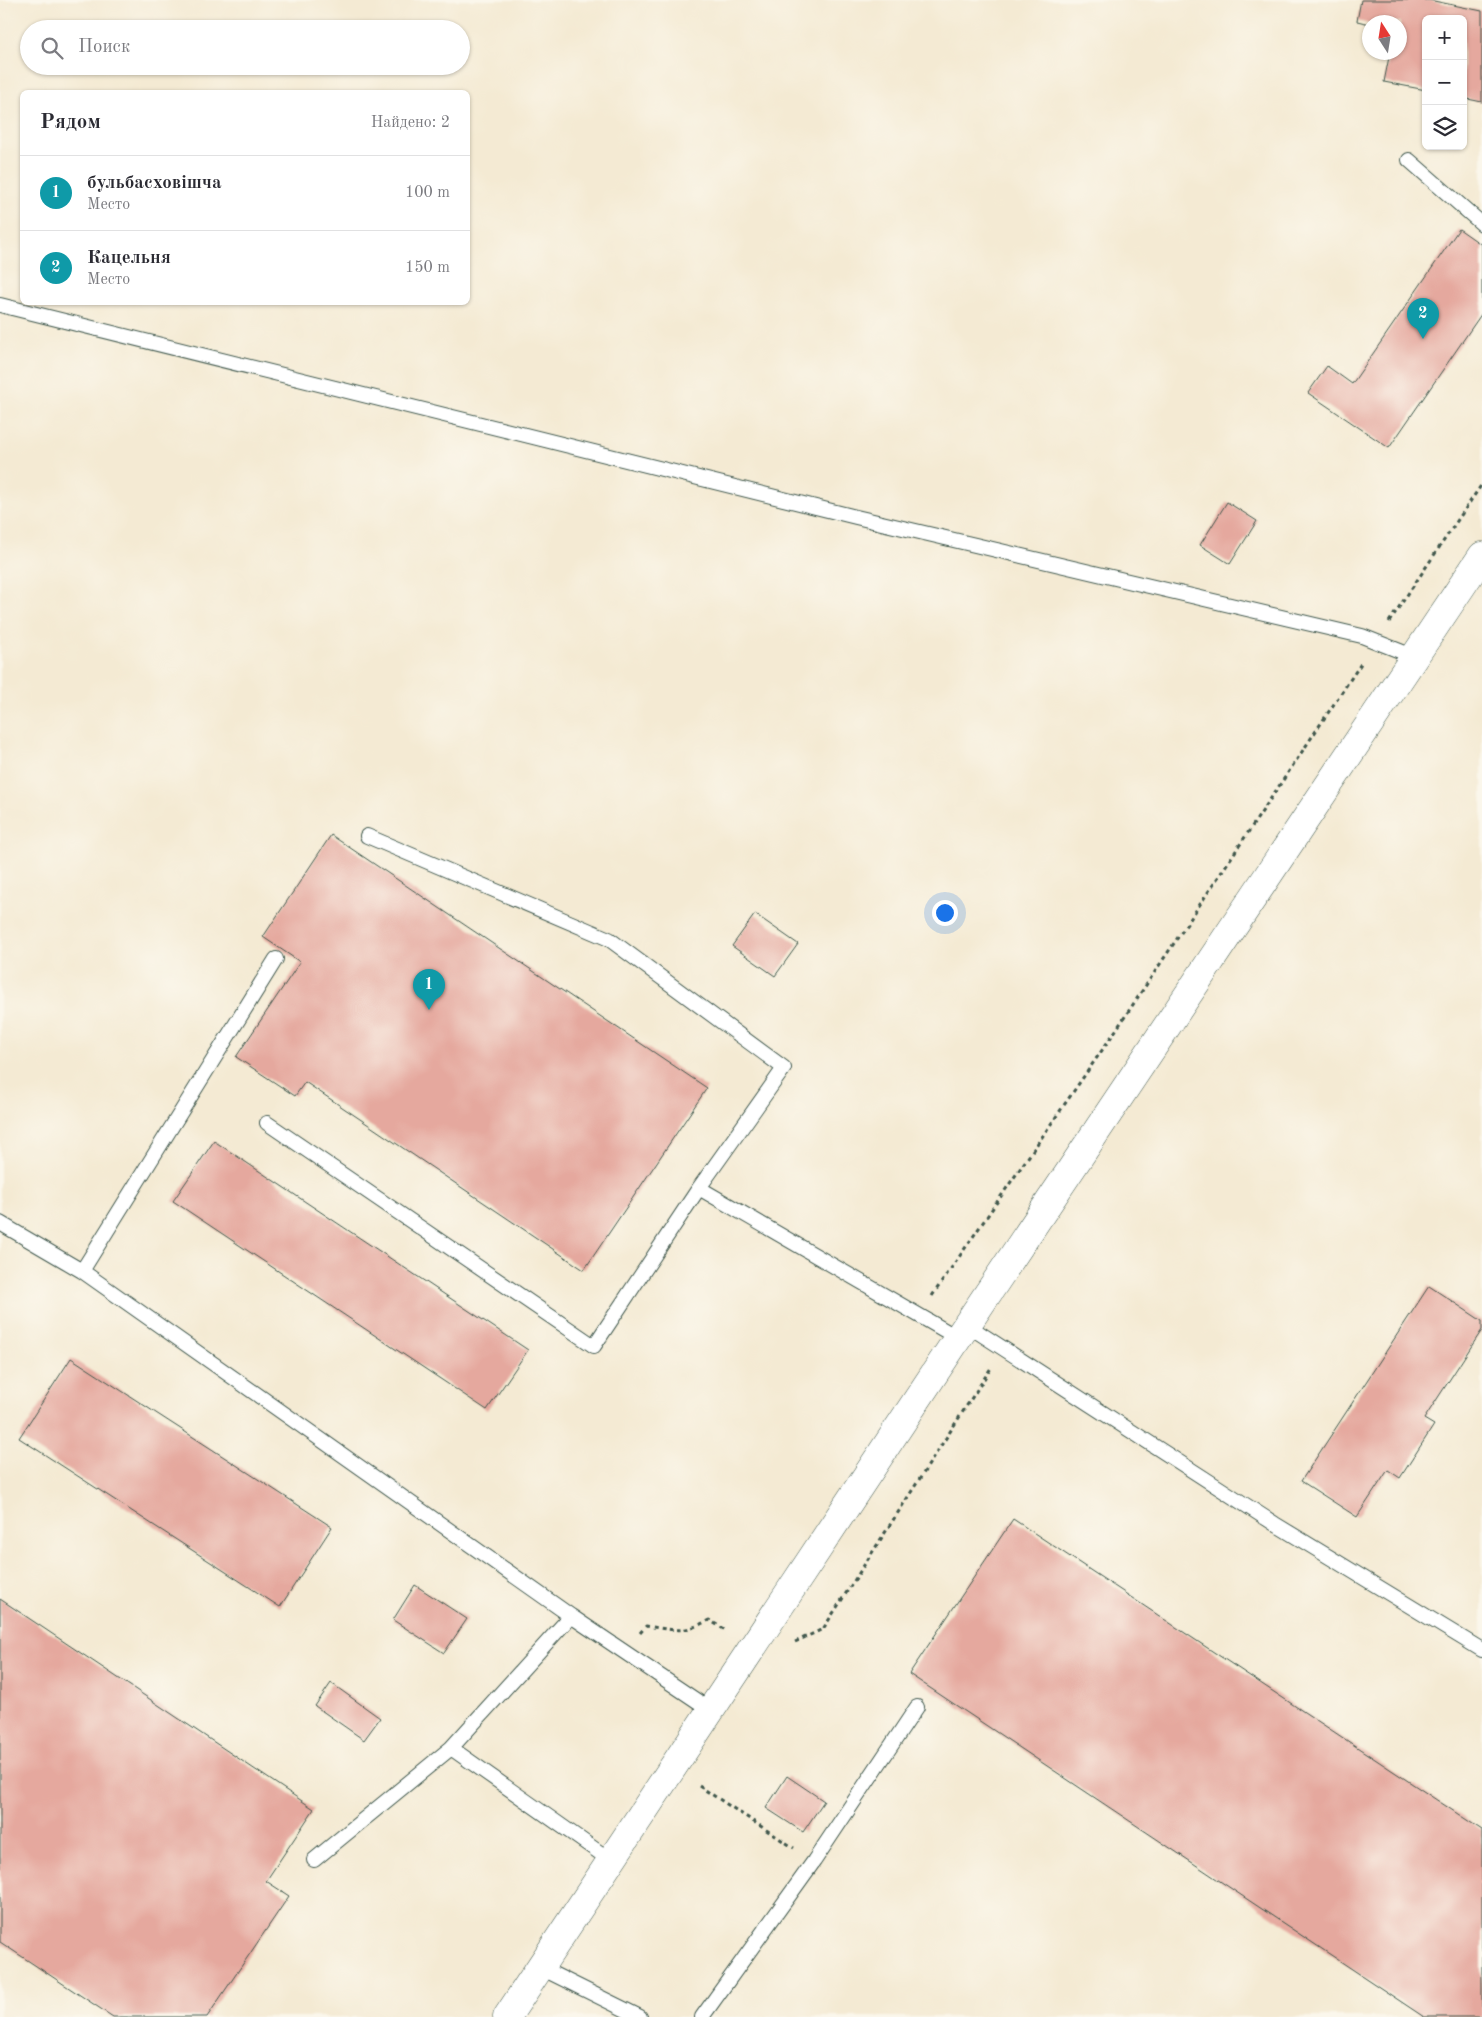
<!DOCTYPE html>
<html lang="ru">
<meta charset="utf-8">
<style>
:root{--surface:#fff;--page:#f2f2f3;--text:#2b2b33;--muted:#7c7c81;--line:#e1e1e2;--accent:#7c3aed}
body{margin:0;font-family:"Old Standard TT",serif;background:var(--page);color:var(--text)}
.controls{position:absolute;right:15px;top:15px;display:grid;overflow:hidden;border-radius:8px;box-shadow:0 1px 4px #0004}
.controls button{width:45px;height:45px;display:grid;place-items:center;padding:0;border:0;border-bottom:1px solid var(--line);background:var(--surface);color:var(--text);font:25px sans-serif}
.compass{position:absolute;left:1362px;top:15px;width:45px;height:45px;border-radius:50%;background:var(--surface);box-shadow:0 1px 4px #0004;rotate:348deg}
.you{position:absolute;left:944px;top:912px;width:18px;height:18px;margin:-12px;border:4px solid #fff;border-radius:50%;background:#1a73e8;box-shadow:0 0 0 8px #1a73e833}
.badge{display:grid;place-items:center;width:32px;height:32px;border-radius:50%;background:var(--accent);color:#fff;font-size:16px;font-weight:700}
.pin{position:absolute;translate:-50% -41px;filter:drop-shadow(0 1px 2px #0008)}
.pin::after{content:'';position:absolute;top:26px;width:18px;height:15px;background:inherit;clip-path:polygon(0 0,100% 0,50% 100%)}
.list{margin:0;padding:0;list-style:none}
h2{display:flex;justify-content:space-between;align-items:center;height:65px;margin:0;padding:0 20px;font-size:21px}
h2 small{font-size:16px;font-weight:400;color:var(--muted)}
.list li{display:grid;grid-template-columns:32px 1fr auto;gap:15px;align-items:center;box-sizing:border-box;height:75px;padding:0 20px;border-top:1px solid var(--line)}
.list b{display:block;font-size:19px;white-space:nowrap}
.list p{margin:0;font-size:16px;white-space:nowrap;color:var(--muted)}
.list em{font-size:16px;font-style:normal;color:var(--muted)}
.icon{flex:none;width:28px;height:28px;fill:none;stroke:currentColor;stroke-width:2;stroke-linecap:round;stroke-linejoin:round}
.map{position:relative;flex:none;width:1482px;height:2017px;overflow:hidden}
.search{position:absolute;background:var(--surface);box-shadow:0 1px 4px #0004;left:20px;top:20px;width:450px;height:55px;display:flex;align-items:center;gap:12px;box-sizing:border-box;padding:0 18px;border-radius:28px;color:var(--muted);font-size:19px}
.panel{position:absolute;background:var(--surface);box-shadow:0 1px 4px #0004;left:20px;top:90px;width:450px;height:215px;border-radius:8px}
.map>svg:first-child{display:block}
</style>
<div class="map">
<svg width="1482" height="2017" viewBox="0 0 1482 2017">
<rect width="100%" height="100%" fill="#fbf7ec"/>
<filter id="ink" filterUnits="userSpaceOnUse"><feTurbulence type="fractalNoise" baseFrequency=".02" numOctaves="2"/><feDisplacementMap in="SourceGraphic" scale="10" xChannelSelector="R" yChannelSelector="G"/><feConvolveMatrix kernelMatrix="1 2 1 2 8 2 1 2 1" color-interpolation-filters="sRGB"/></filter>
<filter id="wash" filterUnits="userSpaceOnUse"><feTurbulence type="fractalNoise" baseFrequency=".0096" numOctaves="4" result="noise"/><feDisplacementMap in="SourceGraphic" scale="20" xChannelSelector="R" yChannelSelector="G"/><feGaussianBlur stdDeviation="1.12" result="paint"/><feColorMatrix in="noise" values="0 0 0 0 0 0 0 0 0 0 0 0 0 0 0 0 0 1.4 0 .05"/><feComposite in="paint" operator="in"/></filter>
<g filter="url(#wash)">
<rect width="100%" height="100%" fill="#f4ead3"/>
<g id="blocks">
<path fill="#e5a89e" d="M1361,0H1429L1482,11V102L1463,98V19H1426V90L1384,82L1390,52H1400V22L1370,24L1357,21Z
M1459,229L1482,245V313L1389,448L1308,393L1327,366L1352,384Z
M1227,502L1257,521L1230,564L1200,545Z
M331,835L707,1088L584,1270L305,1082L295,1096L236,1057L300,962L263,937Z
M755,914L798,944L775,976L732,946Z
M214,1141L528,1350L487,1410L173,1201Z
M1429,1286L1482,1321V1330L1424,1419L1434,1425L1400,1478L1388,1470L1357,1517L1301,1481Z
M71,1358L332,1527L280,1607L19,1438Z
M1013,1519L1482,1830V2017H1424L909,1674Z
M415,1585L467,1619L444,1653L393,1620Z
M0,1599L314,1809L266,1881L289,1896L207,2017H113L0,1942Z
M331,1683L380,1718L364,1740L315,1706Z
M787,1776L824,1801L803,1832L766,1808Z"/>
</g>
</g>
<g filter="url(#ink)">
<use href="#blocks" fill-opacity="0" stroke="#3f574c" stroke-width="1"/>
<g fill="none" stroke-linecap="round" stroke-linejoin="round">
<g stroke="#3f574c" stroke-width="16">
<path id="service" d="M1409,160L1482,224
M0,305L856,517L1362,636L1415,657
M276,959L82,1271L571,1616L451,1748
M267,1123L594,1346L699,1188L784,1068L609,939L367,836
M699,1188L958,1338
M0,1223L82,1271
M967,1325L1275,1524L1482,1650
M571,1616L712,1711
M314,1860L451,1748L610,1860
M541,1968L640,2017
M702,2017L814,1861L917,1707"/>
</g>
<g stroke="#3f574c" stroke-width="29">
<path id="tertiary" d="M507,2017L958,1338L1482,556"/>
</g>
<path stroke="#3f574c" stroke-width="3" stroke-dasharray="4 4" stroke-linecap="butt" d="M1389,622L1482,484
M932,1296L1116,1030L1362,662
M640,1633L646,1626C674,1630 683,1634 709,1620L727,1631
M795,1642L823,1629L991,1368
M699,1786L794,1848"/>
<use href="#service" stroke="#fff" stroke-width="14"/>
<use href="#tertiary" stroke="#fff" stroke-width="28"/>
</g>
</g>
</svg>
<div class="controls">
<button>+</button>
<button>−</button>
<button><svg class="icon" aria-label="layers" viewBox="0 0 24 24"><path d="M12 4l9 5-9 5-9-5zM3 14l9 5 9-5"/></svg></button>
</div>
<svg class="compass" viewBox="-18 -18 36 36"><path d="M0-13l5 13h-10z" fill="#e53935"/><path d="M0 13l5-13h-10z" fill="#7c7c81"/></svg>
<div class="you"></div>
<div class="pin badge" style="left:429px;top:1010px;background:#0f9aa8">1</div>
<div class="pin badge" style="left:1423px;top:339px;background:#0f9aa8">2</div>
<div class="search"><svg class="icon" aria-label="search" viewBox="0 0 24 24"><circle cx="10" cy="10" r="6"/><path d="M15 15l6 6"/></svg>Поиск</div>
<section class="panel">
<h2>Рядом<small>Найдено: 2</small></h2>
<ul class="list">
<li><span class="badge" style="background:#0f9aa8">1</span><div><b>бульбасховішча</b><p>Место</p></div><em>100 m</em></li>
<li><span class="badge" style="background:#0f9aa8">2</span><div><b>Кацельня</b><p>Место</p></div><em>150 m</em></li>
</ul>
</section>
</div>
